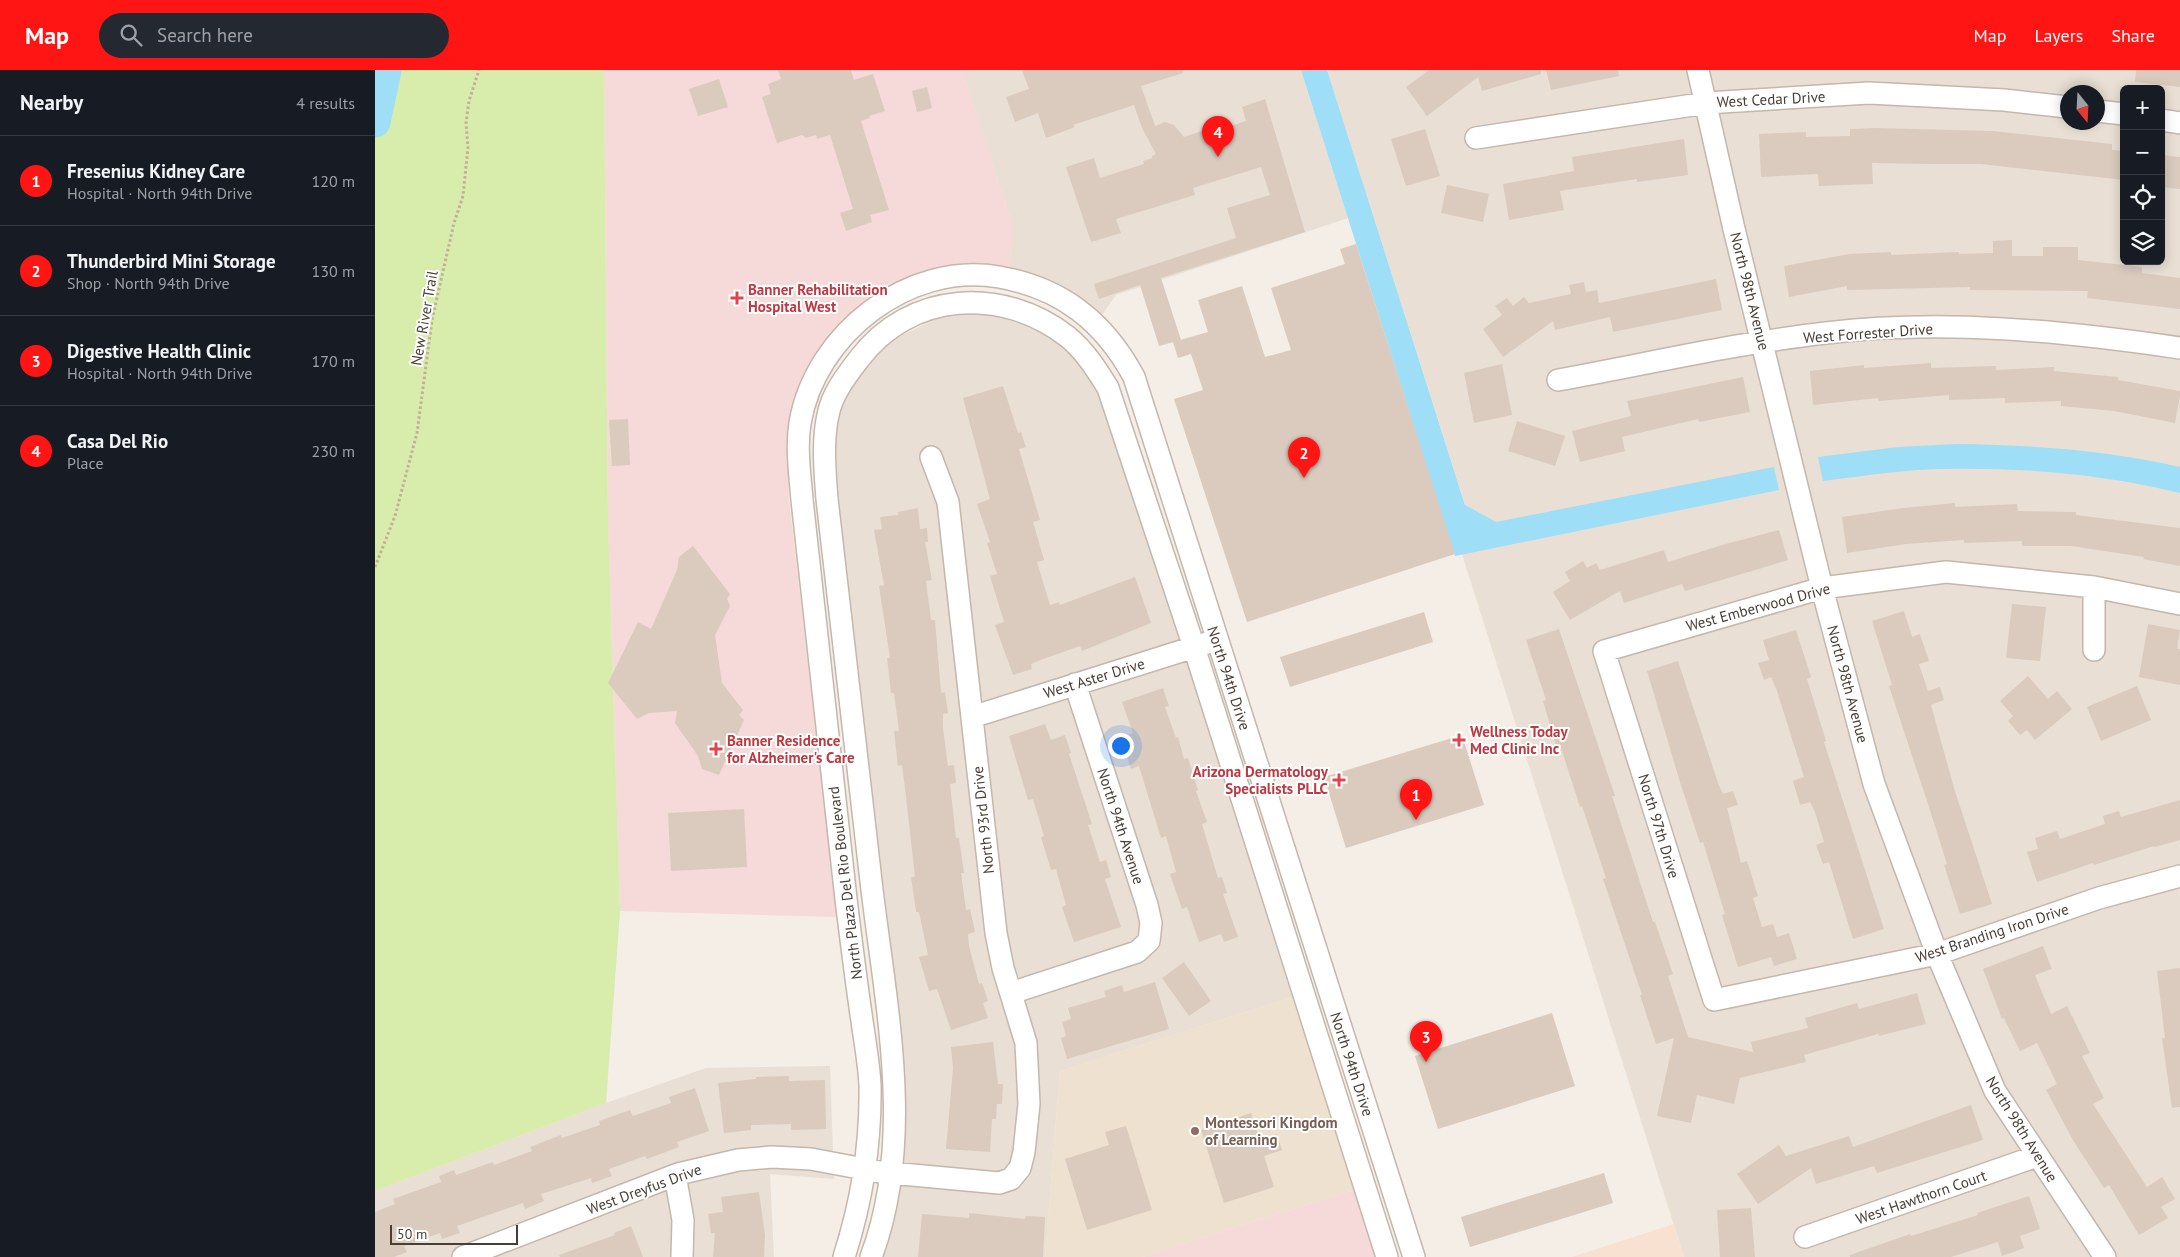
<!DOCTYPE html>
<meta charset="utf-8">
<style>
:root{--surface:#171b24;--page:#242831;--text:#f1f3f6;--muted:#9ea1a6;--line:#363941;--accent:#ff1513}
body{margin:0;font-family:"PT Sans",sans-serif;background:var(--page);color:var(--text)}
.controls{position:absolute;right:15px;top:15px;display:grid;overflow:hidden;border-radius:8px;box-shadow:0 2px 12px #0003}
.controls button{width:45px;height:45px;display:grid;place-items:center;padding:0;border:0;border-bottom:1px solid var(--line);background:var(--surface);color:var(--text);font:25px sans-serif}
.compass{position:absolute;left:1685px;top:15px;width:45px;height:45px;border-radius:50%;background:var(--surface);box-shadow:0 2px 12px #0003;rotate:162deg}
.scale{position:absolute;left:15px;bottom:12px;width:128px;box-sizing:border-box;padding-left:5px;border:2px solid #483e35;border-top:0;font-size:14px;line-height:18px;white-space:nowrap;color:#483e35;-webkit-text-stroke:4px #fff;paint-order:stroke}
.you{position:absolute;left:745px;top:675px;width:18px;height:18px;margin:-12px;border:4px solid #fff;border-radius:50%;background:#1a73e8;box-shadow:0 0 0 8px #1a73e833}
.badge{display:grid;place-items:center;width:32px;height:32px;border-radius:50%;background:var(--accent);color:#fff;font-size:16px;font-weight:700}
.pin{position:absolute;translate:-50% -41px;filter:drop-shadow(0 1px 2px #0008)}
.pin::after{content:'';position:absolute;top:26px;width:18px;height:15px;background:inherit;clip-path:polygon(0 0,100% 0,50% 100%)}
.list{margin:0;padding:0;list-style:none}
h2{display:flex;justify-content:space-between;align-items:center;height:65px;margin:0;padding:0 20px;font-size:21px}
h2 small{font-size:16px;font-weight:400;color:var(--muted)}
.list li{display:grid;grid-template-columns:32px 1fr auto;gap:15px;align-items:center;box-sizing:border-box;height:90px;padding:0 20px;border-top:1px solid var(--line)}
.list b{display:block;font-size:19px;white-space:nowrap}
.list p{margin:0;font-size:16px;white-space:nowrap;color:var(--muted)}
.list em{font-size:16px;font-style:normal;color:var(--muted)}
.icon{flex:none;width:28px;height:28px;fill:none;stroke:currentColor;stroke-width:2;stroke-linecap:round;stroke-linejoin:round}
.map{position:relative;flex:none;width:1805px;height:1187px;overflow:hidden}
header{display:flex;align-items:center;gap:30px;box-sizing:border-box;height:70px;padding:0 25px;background:var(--accent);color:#fff}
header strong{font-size:24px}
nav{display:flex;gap:28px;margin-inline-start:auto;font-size:18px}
.search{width:350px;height:45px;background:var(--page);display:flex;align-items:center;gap:12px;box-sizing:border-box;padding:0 18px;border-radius:28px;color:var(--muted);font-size:19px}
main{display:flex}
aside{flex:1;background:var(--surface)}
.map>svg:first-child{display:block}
</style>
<header>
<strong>Map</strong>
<div class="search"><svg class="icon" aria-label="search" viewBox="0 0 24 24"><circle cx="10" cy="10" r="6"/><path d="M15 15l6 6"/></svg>Search here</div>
<nav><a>Map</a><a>Layers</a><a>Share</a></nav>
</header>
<main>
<aside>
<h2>Nearby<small>4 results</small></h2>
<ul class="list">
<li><span class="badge">1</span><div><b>Fresenius Kidney Care</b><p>Hospital · North 94th Drive</p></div><em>120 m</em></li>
<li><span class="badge">2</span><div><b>Thunderbird Mini Storage</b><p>Shop · North 94th Drive</p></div><em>130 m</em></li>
<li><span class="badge">3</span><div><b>Digestive Health Clinic</b><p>Hospital · North 94th Drive</p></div><em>170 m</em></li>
<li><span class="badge">4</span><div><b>Casa Del Rio</b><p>Place</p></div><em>230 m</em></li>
</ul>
</aside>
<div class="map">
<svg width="1805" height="1187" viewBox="0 0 1805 1187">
<rect width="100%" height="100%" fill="#f4eee6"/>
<path fill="#e9dfd4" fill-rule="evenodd" d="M587,0H926L973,148L741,225L726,246L633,199L639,160Z
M952,0H1805V1187H1309L1087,484L1090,434ZM1749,19H1786V191H1749ZM1692,22H1722V52H1692Z
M593,244L620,245L665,261L687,274L702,289L720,313L781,493L917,927L685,1001L670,1187H508L519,1151L529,1080L530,1047L528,983L463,424L460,361L473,321L494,290L517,270L561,249Z
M455,996L459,1109L395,1104L399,1187H0V1121L231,1033L331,998Z"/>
<path fill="#f8e1d0" d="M1299,1154L1309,1187H1197Z"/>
<path fill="#efe1cf" d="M917,927L979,1120L767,1187H670L685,1001Z"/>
<path fill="#f6d9d9" d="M229,0H587L639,160L633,199L614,195L578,196L550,201L506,218L482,238L454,267L435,296L422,324L412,369L414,430L463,847L245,841L233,451Z
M979,1120L1001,1187H767Z"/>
<path fill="#d8ecac" d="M0,0H229L233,451L245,841L231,1033L0,1121Z"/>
<path fill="#9edef6" d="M926,0H952L1090,435L1121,452L1399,397L1404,420L1080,486Z
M1582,374C1657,375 1731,380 1805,397V423C1728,404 1646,397 1566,399C1526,400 1487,406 1448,411L1443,387L1523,377Z"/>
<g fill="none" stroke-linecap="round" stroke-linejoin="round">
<path stroke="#9edef6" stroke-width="31" d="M0,52L11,0"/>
</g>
<path fill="#dacbbe" d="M403,0H476L479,10L498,4L510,41L494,46L495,48L486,51L514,140L495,145L497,152L471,161L465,143L478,139L455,65L442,69L441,65L431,68L427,65L402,73L387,27L396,24L393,14L406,9Z
M647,0H807L808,3L766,16L780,56L790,52L799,55L809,67L836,58L837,62L871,51L867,37L890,29L930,162L786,208L806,270L784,276L765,215L724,229L719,214L861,168L852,138L895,125L886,97L818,118L820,125L741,149L746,163L716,172L691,97L719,88L725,108L769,94L768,91L777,88V86L781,84L767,58L759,35L698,55L700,57L671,68L663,43L640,52L631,27L654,19Z
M1054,0H1166V4L1107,21L1103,7L1052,46L1031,17Z
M1171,0H1243L1244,6L1176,20Z
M1761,0H1805V17L1760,12Z
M344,9L353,37L323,46L314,19Z
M552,17L557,38L542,42L537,21Z
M1500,58L1618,61L1737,74V80L1749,81V110L1606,94H1557L1497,93L1498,114L1444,116L1443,104L1386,107L1384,64L1431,62V67L1475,66V59Z
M1050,59L1065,106L1031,116L1016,69Z
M1309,69L1313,105L1262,112V109L1185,121L1189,140L1134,150L1128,114L1199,101L1197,87Z
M1786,85L1805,87V119L1786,117Z
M1072,115L1114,124L1108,152L1066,143Z
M1637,170V186H1668V177H1703V190L1767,197V203L1805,208V239L1712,228L1713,221L1595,220V217L1472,220V216L1414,227L1409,196L1474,184L1516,182V185L1584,182V184L1618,183V171Z
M981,174L1080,484L872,552L799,329L828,320L816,284L803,288L798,272L833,262L823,230L867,216L890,287L916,280L896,218L970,194L965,179Z
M1341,209L1347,240L1238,262L1235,247L1180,260L1178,251L1128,287L1108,259L1127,245L1120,236L1132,228L1138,236L1149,227L1154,233L1196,224L1194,215L1209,212L1211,222L1222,220L1224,233Z
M1556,293V298L1621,296V300L1679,297V301L1743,307V310L1805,321V325L1800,353L1739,341L1686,336V331L1630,333V328L1574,330V325L1504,331L1503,328L1438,335L1435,301L1489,295V298Z
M1127,294L1137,345L1099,353L1089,303Z
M1368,307L1375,342L1324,352L1323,349L1247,367L1250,381L1205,392L1197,361L1256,346L1252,331Z
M628,316L643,363L646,362L651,377L644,379L665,450L658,452L669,490L662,492L675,535L684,532L685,535L760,507L776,553L707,581L705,576L668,589L656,594L657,599L638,605L620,555L629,552L615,506L622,504L612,473L615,472L602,434L615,429L588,328Z
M253,349L255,395L237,396L234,350Z
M1142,351L1190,366L1180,396L1133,381Z
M1580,433V437L1642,434L1643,441L1701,442V445L1805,458V496L1768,489L1769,487L1696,476H1647V471L1589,473V470L1531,474L1472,483L1467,447L1528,438Z
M543,438L545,459L552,458L553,472H550L557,510L551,511L556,550H560L566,623L570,622L573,643L568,644V658L573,696L579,695L581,713L575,714L581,768H584L589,803H586L591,840L595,839L600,862L593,864L594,876L604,914L607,913L613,931L608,933L613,948L576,960L562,919L554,921L544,887L553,885L544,842H541L536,807H540L530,718L527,695L523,696L519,661H524L519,623H516L512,588H515L504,516L509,515L499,460L507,459L505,447L523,445V442Z
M1404,460L1413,490L1310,521L1307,514L1249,533L1245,521L1195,550L1178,522L1195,511L1190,502L1208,491L1212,498L1221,493L1225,500L1289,480L1293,492L1347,475Z
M318,476L355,524L352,529L355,536L340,565L347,613L368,640L364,645L369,650L344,705L327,699L323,686L300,653L302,641L274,643L262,649L233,613L263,552L276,559L302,500L304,487Z
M1637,534L1671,537L1665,591L1631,588Z
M1529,541L1537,567L1545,564L1554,591L1544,594L1553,621L1565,617L1569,630L1556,635L1579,718L1617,834L1585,844L1569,795L1572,794L1554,737L1514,616L1517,615L1497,551Z
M1049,542L1058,572L915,617L905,587Z
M1773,554L1805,560L1802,579H1805V615L1764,607Z
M1184,559L1240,726H1237L1278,852H1280L1298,904L1293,906L1313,967L1378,982L1376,972L1433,958L1430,948L1482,933L1484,939L1542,923L1551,954L1504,966L1503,964L1429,985L1431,992L1365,1008L1359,1034L1322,1025L1316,1053L1282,1046L1299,968L1281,974L1265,925H1267L1228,809L1231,808L1207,736L1205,737L1186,678L1182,679L1168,631L1171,630L1151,570Z
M1421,560L1436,607L1432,609L1451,671L1449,672L1509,859L1478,869L1454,792L1448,794L1441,775L1449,772L1440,742L1435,732L1425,735L1418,711L1429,707L1401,618L1396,607L1389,610L1383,593L1394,590L1388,570Z
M1303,591L1343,713L1348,724L1358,721L1363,735L1352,738L1366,793L1372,791L1383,826L1378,828L1387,857L1398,854L1402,867L1414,863L1422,889L1399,896L1396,887L1363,897L1347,845L1350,844L1328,772L1325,773L1305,712L1272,601Z
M1653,606L1673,629L1682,621L1697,639L1660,670L1652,660L1645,665L1633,651L1638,646L1625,631Z
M1762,616L1776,650L1726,671L1712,637Z
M788,618L794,636L790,637L801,668L803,667L809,689L813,688L823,720L821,721L832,752L827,754L843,808L847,807L852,823L848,824L863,867L849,872L846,864L824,872L812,837L807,839L795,804L801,802L791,766L786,768L764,696L756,699L750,680L757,678L754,664L758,663L747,632Z
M670,654L676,670L690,665L696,683L694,684L717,754L713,755L725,792L731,790L736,807L730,809L746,857L699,872L687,837L691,835L681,799L676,800L666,767L669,766L658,729L653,730L634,666Z
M1087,665L1109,735L971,778L949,707Z
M1805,730V770L1780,777L1779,776L1719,795L1718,793L1662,812L1652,782L1663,779L1660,768L1682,761L1685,769L1730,754L1728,746L1744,741L1746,747Z
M369,739L372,797L296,801L293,743Z
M1668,876L1677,899L1660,905L1676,944L1692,936L1715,983L1707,986L1729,1028L1718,1034L1772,1117L1787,1107L1800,1129L1786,1137L1793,1148L1764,1165L1734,1115L1729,1118L1699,1072L1671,1020L1682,1014L1662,973L1645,981L1629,948L1627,949L1608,899Z
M809,892L836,931L814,946L787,908Z
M1805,898V1037L1797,1038L1787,968H1790L1782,901Z
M780,912L794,959L692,989L686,968L691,966L687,952L696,949L693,938L731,927L729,921L747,915L749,922Z
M1177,943L1200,1016L1063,1059L1040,986Z
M618,972L623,1014H628L627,1034H622L621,1049H617L615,1082L571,1079L578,998L576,977Z
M414,1006V1011L450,1010L451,1059L416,1060V1054L376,1055V1060L349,1063L343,1013L381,1009V1007Z
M320,1018L334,1061L302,1072L304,1077L272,1089L270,1086L234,1099L237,1106L217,1113L216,1108L166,1124L169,1131L150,1139L148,1133L82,1156L85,1163L67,1169L65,1163L29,1176L32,1182L19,1187H0V1142L20,1134L18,1129L66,1112L64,1106L79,1100L81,1105L118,1092L119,1095L157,1081L155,1077L186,1065L187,1068L225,1055L224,1051L255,1040L258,1046L296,1033L294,1027Z
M1596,1035L1608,1070L1502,1103L1499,1096L1441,1114L1436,1098L1383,1134L1362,1104L1404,1075L1411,1086L1474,1066L1478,1077Z
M876,1043L885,1070L902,1064L907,1080L889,1086L899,1117L849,1133L826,1060Z
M751,1056L777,1140L712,1160L690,1089L734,1075L730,1062Z
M1229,1103L1238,1133L1095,1177L1086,1147Z
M384,1122L390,1165L389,1187H338L340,1163H336L333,1144L348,1142L346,1127Z
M1654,1126L1665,1159L1645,1166L1649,1178L1627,1186L1623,1172L1576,1187H1475V1185L1535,1164L1536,1166L1603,1145L1602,1143Z
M1376,1138L1380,1187H1345L1342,1140Z
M594,1143L650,1149L651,1146L670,1147L668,1187H543L547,1144L594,1148Z
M256,1156L268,1187H185L184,1185L240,1165L239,1163Z"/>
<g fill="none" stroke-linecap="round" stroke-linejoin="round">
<g stroke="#c4b7ab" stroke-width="24">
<path id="minor" d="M1323,0L1359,159L1447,518L1499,714L1562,884L1620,1021L1730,1187
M1722,41L1749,44
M1786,50L1805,53
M1101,68L1331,33L1494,23L1629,30L1692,37
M1183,310C1272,294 1361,273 1451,263C1568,249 1689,261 1805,278
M1805,534L1719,517L1571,502L1447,518L1229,581L1339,930L1562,884L1724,828L1805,806
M1719,580V517
M597,647L832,573
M636,923L762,882L774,871L776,853L772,835L700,614
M300,1105L308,1150L307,1187
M1430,1167L1662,1086
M88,1187L303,1104L363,1090L397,1087L436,1089L505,1102L624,1113L636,1109L645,1098L649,1082L654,1034L651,973L628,898L621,863L573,432L556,387
M469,1187C487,1131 496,1074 495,1015C494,994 490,972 487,951C481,910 476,870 471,829C460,732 450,636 439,539C435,503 431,467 427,430C425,405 421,378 425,353C440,264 534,191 624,207C686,218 729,251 759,307L1039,1187
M496,1187C541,1068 510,933 496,811C481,683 466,556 452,429C450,402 447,372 453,345C457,324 471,306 484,289C535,221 628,216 693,267C710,281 722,300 733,318L819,577L1012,1187"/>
</g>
<path stroke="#c4ae98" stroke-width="3" stroke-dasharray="2.5 2.5" stroke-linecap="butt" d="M0,497L20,446L42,363L57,250L79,153L88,126L93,77L91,53L94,31L104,0"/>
<use href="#minor" stroke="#fff" stroke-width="21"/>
</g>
<g fill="#e0444e" stroke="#fff" stroke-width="2">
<path d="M359.5 220.5h5v5h5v5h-5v5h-5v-5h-5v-5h5z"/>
<path d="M1081.5 662.5h5v5h5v5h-5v5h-5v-5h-5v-5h5z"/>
<path d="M338.5 671.5h5v5h5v5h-5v5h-5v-5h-5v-5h5z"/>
<path d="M961.5 702.5h5v5h5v5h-5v5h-5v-5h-5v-5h5z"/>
</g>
<circle fill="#8d6e63" stroke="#fff" stroke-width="2" cx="820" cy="1061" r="5"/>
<g text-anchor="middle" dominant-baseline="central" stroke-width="4" stroke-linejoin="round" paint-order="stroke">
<g font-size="15" fill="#483e35" stroke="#fff">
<text transform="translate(1396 29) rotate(-3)">West Cedar Drive</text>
<text transform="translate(1375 221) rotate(76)">North 98th Avenue</text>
<text transform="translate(49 248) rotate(-80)">New River Trail</text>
<text transform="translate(1493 263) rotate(-4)">West Forrester Drive</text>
<text transform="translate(1383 537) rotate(-15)">West Emberwood Drive</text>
<text transform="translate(719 608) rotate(-17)">West Aster Drive</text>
<text transform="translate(854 608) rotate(72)">North 94th Drive</text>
<text transform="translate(1473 614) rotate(75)">North 98th Avenue</text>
<text transform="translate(608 750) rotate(-96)">North 93rd Drive</text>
<text transform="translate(746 756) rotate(72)">North 94th Avenue</text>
<text transform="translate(1284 756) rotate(73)">North 97th Drive</text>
<text transform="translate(470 813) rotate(-97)">North Plaza Del Rio Boulevard</text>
<text transform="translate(1617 863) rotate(-18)">West Branding Iron Drive</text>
<text transform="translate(977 994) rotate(72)">North 94th Drive</text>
<text transform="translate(1647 1059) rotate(58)">North 98th Avenue</text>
<text transform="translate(269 1119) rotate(-20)">West Dreyfus Drive</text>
<text transform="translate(1546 1127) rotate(-19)">West Hawthorn Court</text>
</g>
<g font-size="15" font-weight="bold" fill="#be3a42" stroke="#fff" text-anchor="start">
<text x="373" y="219">Banner Rehabilitation<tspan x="373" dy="17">Hospital West</tspan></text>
<text x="1095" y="661">Wellness Today<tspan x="1095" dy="17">Med Clinic Inc</tspan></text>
<text x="352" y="670">Banner Residence<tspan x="352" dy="17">for Alzheimer's Care</tspan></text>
<text x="953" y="701" text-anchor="end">Arizona Dermatology<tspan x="953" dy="17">Specialists PLLC</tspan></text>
</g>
<g font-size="15" font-weight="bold" fill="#785e54" stroke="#fff" text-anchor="start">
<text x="830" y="1052">Montessori Kingdom<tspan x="830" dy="17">of Learning</tspan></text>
</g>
</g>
</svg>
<div class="controls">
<button>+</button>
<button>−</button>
<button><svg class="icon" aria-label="locate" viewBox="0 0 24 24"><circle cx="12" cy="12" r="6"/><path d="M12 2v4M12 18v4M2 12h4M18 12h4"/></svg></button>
<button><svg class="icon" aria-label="layers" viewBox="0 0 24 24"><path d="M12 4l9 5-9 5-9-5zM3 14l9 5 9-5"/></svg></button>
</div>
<svg class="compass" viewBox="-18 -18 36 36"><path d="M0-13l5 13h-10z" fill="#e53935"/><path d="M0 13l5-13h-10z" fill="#9ea1a6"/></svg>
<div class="scale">50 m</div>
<div class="you"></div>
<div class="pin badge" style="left:1041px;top:750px">1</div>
<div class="pin badge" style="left:929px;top:408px">2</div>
<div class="pin badge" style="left:1051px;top:992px">3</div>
<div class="pin badge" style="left:843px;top:87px">4</div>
</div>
</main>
